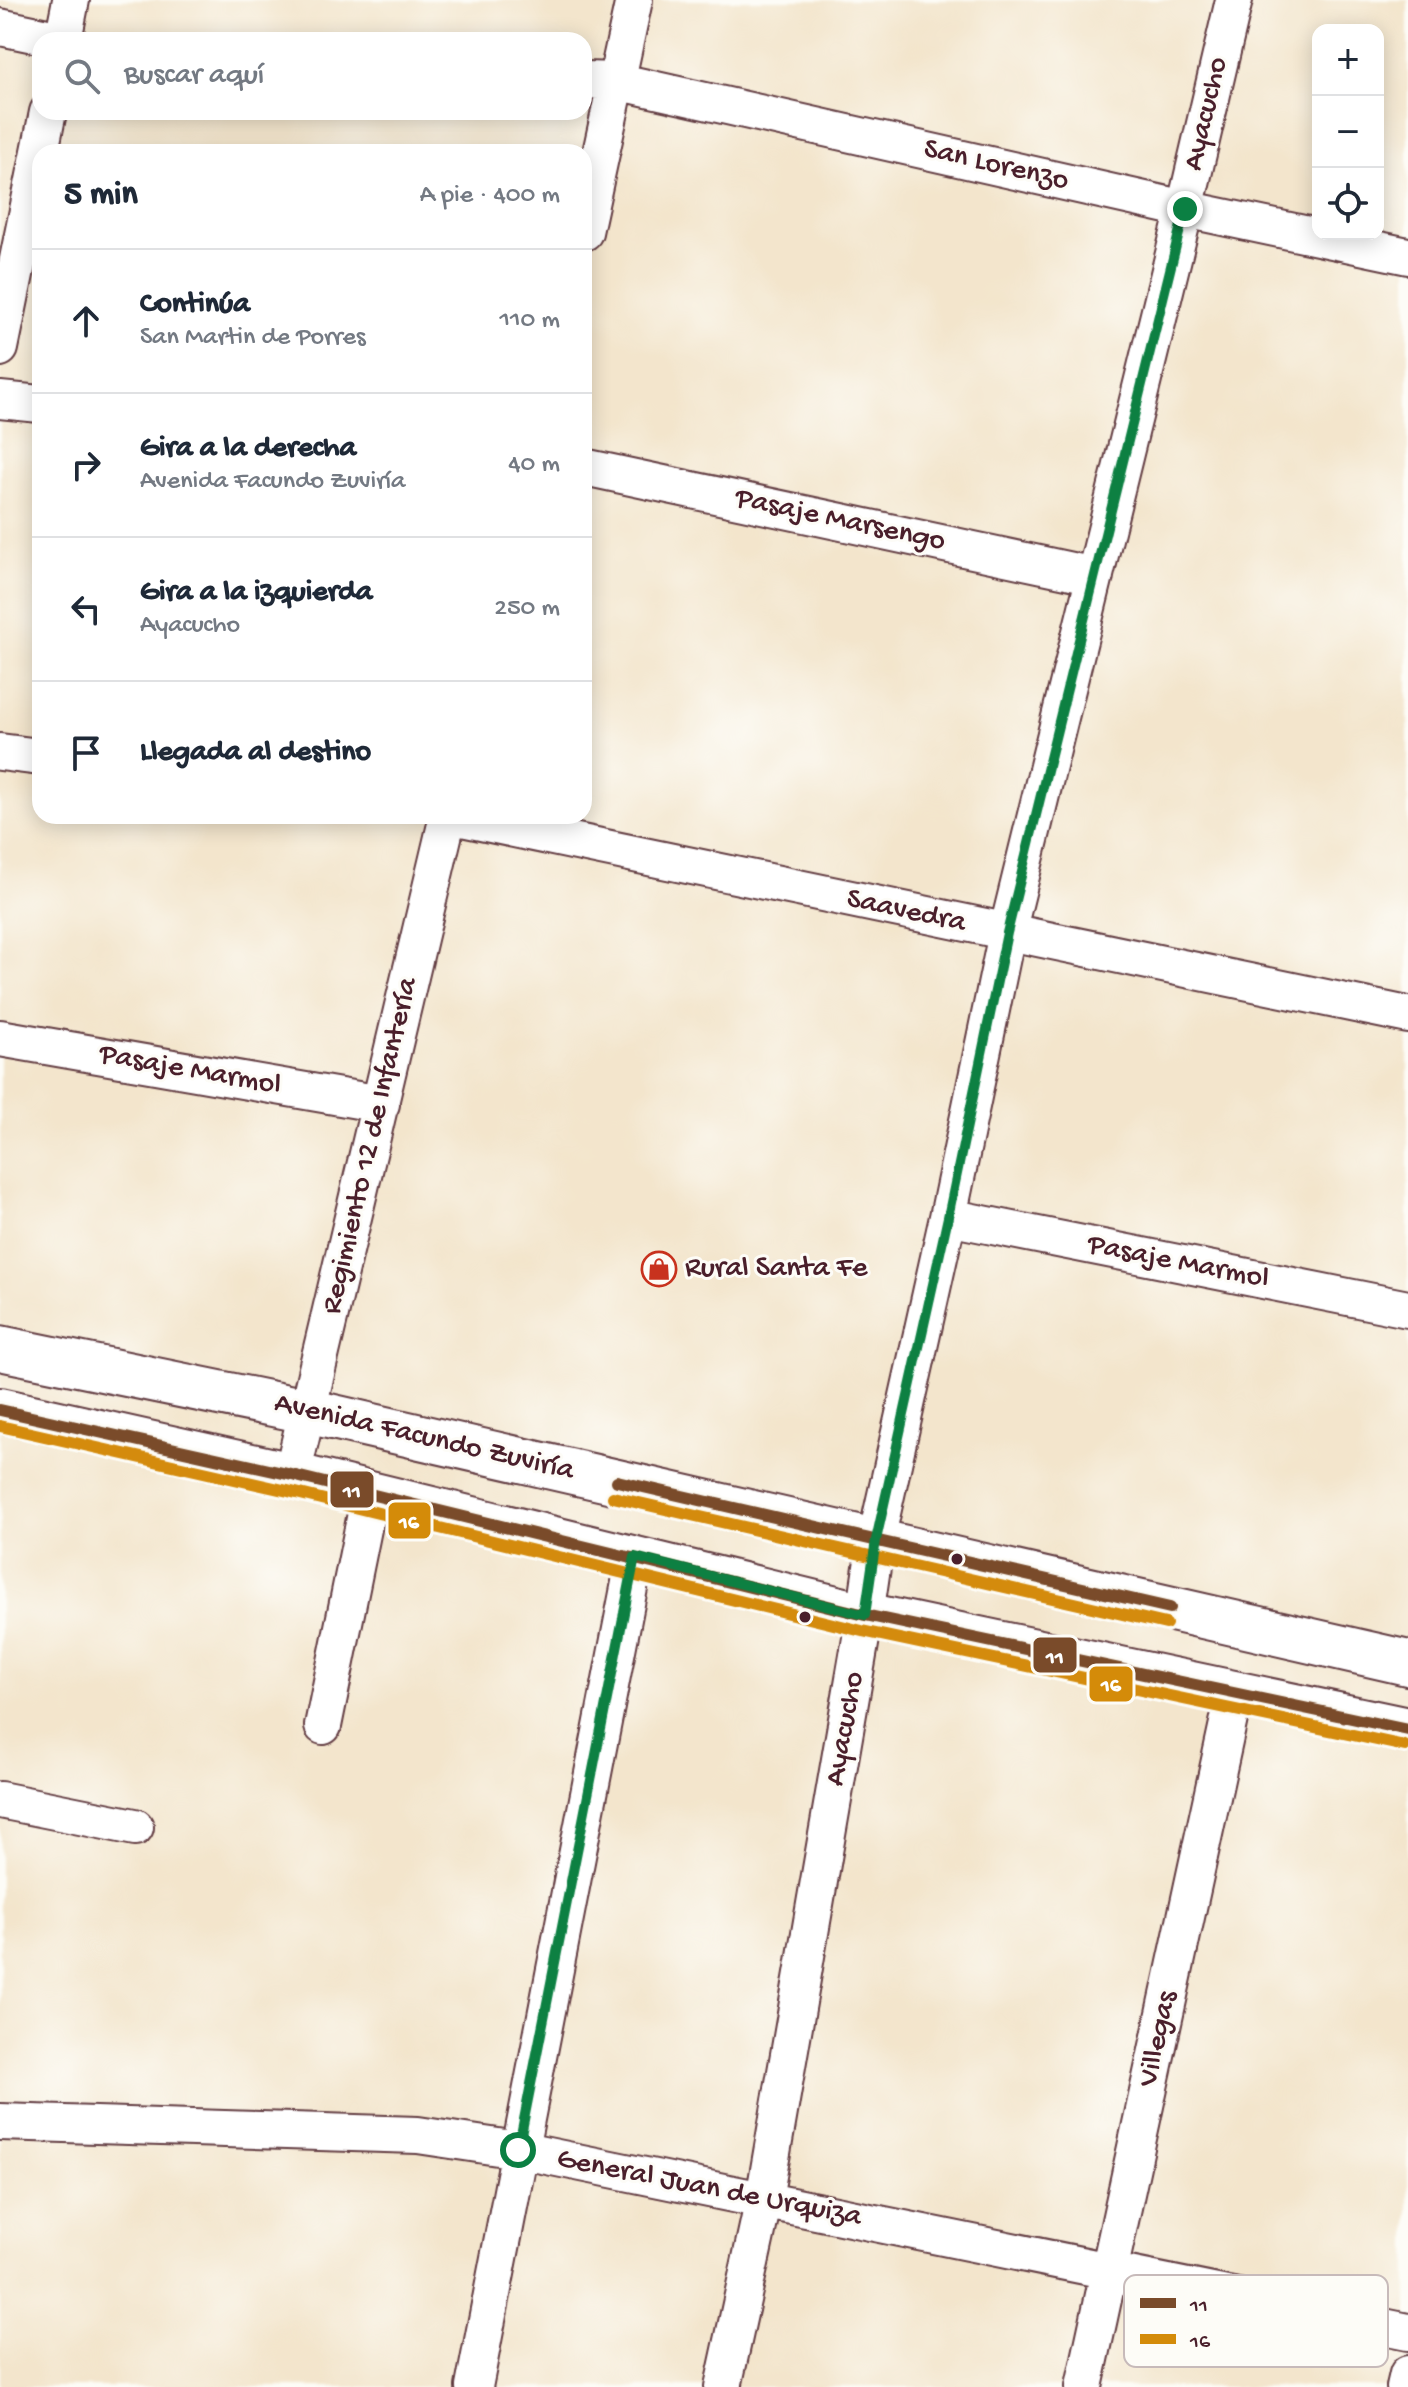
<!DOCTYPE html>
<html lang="es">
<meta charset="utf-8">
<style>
:root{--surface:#fff;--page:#f2f2f3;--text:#1f2937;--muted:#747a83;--line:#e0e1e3}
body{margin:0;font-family:"Gochi Hand",sans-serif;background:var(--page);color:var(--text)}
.controls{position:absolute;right:24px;top:24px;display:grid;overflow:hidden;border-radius:16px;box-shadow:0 4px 20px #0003}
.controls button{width:72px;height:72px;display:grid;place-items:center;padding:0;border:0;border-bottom:2px solid var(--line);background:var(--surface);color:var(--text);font:40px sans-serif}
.stop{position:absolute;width:24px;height:24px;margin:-18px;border:6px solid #0b8043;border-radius:50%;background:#fff}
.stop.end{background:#0b8043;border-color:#fff;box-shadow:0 2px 8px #0008}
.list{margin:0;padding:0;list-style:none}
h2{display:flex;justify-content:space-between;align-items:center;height:104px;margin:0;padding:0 32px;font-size:34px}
h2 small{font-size:26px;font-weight:400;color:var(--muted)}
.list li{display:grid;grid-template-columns:52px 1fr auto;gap:24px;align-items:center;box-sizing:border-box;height:144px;padding:0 32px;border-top:2px solid var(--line)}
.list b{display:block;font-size:30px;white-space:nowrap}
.list p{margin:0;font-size:26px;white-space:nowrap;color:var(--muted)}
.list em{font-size:26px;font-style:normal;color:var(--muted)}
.icon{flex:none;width:44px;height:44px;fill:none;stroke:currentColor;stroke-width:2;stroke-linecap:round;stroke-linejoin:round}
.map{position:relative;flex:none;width:1408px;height:2387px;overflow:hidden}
.search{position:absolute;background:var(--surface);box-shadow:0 4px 20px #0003;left:32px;top:32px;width:560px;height:88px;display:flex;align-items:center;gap:20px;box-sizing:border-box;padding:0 28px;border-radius:24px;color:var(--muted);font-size:30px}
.panel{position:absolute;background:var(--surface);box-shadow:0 4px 20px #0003;left:32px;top:144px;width:560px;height:680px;border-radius:24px}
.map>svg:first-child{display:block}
</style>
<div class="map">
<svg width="1408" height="2387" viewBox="0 0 1408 2387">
<rect width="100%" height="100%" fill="#fdfcf7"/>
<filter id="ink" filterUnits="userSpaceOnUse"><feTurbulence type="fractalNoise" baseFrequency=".0125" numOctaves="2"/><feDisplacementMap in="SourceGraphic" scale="16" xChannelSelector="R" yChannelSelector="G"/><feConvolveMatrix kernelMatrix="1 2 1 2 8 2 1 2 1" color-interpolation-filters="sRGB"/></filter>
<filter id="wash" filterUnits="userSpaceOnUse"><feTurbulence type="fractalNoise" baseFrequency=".006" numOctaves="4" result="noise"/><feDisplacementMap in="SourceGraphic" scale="32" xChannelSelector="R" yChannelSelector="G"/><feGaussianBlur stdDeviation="1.8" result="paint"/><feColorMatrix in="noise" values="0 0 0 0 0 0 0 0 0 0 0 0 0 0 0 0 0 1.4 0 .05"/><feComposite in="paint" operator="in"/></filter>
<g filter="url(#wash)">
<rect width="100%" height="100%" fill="#f3e5cc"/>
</g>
<g filter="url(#ink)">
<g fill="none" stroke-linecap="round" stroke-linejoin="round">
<g stroke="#633d43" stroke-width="40">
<path id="street" d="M0,27L62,40
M63,40L71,0
M584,80L616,81L1185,209L1408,256
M584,232L634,0
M0,348L48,112
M0,400L40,404
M584,467L1095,576
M0,752L40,757
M452,816L1408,1015
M0,1038L381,1104
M948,1217L1408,1309
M292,1475L448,816
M323,1726L370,1494
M0,1800L135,1827
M0,2122L418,2135L518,2150L1408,2332
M474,2387L635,1557
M723,2387L764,2199L865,1615L876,1540L948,1217L1007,933L1185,209L1234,0
M1084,2387L1235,1691
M1405,2387L1408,2374"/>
</g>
<g stroke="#633d43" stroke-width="48">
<path id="secondary" d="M0,1348L307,1411L1408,1663
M0,1410L292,1475L865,1615L1408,1730"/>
</g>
<use href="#street" stroke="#fff" stroke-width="36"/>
<use href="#secondary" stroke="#fff" stroke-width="44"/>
<g stroke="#fdfcf7" stroke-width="18">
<path id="bus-1" d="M0,1410L292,1475L865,1615L1408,1730
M617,1481L1170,1608"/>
</g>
<g stroke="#fdfcf7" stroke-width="18">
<path id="bus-2" d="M0,1426L288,1491L862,1631L1405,1746
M613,1497L1166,1624"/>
</g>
<use href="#bus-1" stroke="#7a4b2a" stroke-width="12"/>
<use href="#bus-2" stroke="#d48b09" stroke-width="12"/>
</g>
</g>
<g fill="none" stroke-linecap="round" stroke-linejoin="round" filter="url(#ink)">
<path stroke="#0b8043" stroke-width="10" d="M518,2150L635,1557L865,1615L876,1540L948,1217L1007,933L1185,209"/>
</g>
<defs>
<g id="shop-ring" transform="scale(1.8)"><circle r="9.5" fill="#fdfcf7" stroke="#c8321e" stroke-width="1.5"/><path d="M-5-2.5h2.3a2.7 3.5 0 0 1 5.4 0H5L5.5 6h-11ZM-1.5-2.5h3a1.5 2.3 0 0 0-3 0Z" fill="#c8321e"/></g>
</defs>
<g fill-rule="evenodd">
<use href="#shop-ring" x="659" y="1269"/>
</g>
<g fill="#4a1f2b" stroke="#fdfcf7" stroke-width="3">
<circle cx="957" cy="1559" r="7"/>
<circle cx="805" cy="1617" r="7"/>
</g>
<g text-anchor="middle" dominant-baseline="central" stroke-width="6" stroke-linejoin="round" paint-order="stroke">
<g font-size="30" fill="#4a1f2b" stroke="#fdfcf7">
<text transform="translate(1207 114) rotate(-77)">Ayacucho</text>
<text transform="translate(996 166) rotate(13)">San Lorenzo</text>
<text transform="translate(840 521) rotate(12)">Pasaje Marsengo</text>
<text transform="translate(906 912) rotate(12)">Saavedra</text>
<text transform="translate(190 1071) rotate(10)">Pasaje Marmol</text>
<text transform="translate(371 1146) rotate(-77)">Regimiento 12 de Infantería</text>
<text transform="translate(1178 1263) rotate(11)">Pasaje Marmol</text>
<text transform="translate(424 1438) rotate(13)">Avenida Facundo Zuviría</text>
<text transform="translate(846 1729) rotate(-80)">Ayacucho</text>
<text transform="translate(1159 2039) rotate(-78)">Villegas</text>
<text transform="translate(709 2189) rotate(11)">General Juan de Urquiza</text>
</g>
<g font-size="30" fill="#4a1f2b" stroke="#fdfcf7" text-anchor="start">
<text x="685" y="1269">Rural Santa Fe</text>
</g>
</g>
<rect x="1124" y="2275" width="264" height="92" rx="12" fill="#fdfcf7" stroke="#c7baba" stroke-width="2"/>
<rect x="1140" y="2298" width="36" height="10" fill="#7a4b2a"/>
<rect x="1140" y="2334" width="36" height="10" fill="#d48b09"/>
<g font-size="22" fill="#4a1f2b">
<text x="1190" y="2311">11</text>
<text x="1190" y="2347">16</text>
</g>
<g stroke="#fdfcf7" stroke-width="3">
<rect x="329" y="1470" width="46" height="39" rx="8" fill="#7a4b2a"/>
<rect x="387" y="1501" width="45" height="39" rx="8" fill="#d48b09"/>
<rect x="1032" y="1636" width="46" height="38" rx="8" fill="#7a4b2a"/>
<rect x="1088" y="1665" width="46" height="38" rx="8" fill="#d48b09"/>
</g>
<g font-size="22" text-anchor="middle" font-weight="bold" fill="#fff">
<text x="352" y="1497">11</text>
<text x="409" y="1528">16</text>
<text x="1055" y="1663">11</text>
<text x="1111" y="1691">16</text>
</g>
</svg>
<div class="controls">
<button>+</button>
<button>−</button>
<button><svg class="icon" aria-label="locate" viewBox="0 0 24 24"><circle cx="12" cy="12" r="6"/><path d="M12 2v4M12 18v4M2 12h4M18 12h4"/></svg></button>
</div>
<div class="stop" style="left:518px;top:2150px"></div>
<div class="stop end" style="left:1185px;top:209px"></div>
<div class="search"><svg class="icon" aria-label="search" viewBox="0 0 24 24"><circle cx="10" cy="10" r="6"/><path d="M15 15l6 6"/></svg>Buscar aquí</div>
<section class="panel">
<h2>5 min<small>A pie · 400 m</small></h2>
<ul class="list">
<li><svg class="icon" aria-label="ahead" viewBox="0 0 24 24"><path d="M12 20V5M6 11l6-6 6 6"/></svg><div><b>Continúa</b><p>San Martin de Porres</p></div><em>110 m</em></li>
<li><svg class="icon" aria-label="right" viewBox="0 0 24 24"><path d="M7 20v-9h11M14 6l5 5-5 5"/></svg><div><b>Gira a la derecha</b><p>Avenida Facundo Zuviría</p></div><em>40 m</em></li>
<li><svg class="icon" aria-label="left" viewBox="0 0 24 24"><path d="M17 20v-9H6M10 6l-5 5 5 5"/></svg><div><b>Gira a la izquierda</b><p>Ayacucho</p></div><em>250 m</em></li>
<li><svg class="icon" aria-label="arrive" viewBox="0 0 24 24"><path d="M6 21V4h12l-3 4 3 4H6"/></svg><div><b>Llegada al destino</b></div></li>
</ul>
</section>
</div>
